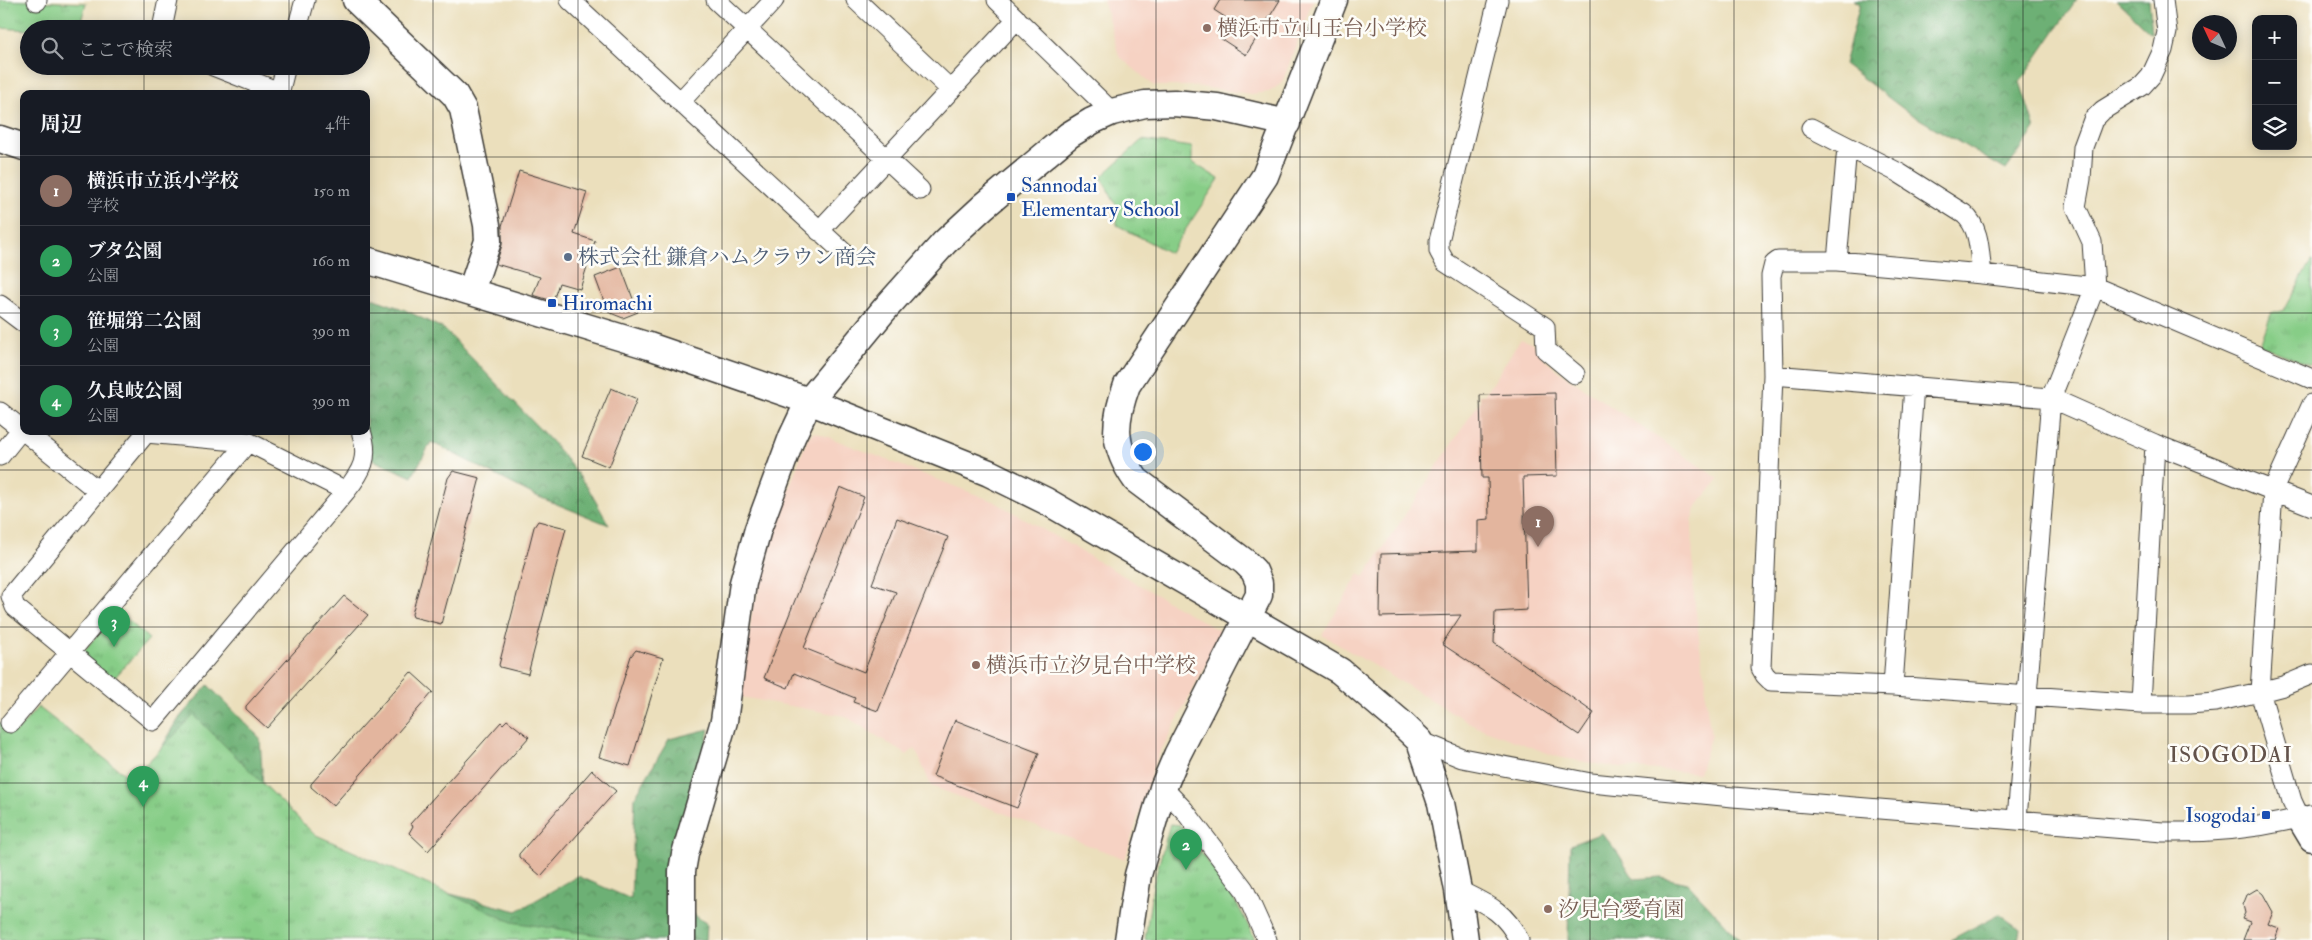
<!DOCTYPE html>
<html lang="ja">
<meta charset="utf-8">
<style>
:root{--surface:#171b24;--page:#242831;--text:#f1f3f6;--muted:#9ea1a6;--line:#363941;--accent:#d1495b}
body{margin:0;font-family:"IM FELL Double Pica","Noto Serif JP",serif;background:var(--page);color:var(--text)}
.controls{position:absolute;right:15px;top:15px;display:grid;overflow:hidden;border-radius:10px;box-shadow:0 2px 12px #0003}
.controls button{width:45px;height:45px;display:grid;place-items:center;padding:0;border:0;border-bottom:1px solid var(--line);background:var(--surface);color:var(--text);font:25px sans-serif}
.compass{position:absolute;left:2192px;top:15px;width:45px;height:45px;border-radius:50%;background:var(--surface);box-shadow:0 2px 12px #0003;rotate:314deg}
.you{position:absolute;left:1142px;top:451px;width:18px;height:18px;margin:-12px;border:4px solid #fff;border-radius:50%;background:#1a73e8;box-shadow:0 0 0 8px #1a73e833}
.badge{display:grid;place-items:center;width:32px;height:32px;border-radius:50%;background:var(--accent);color:#fff;font-size:16px;font-weight:700}
.pin{position:absolute;translate:-50% -41px;filter:drop-shadow(0 1px 2px #0008)}
.pin::after{content:'';position:absolute;top:26px;width:18px;height:15px;background:inherit;clip-path:polygon(0 0,100% 0,50% 100%)}
.list{margin:0;padding:0;list-style:none}
h2{display:flex;justify-content:space-between;align-items:center;height:65px;margin:0;padding:0 20px;font-size:21px}
h2 small{font-size:16px;font-weight:400;color:var(--muted)}
.list li{display:grid;grid-template-columns:32px 1fr auto;gap:15px;align-items:center;box-sizing:border-box;height:70px;padding:0 20px;border-top:1px solid var(--line)}
.list b{display:block;font-size:19px;white-space:nowrap}
.list p{margin:0;font-size:16px;white-space:nowrap;color:var(--muted)}
.list em{font-size:16px;font-style:normal;color:var(--muted)}
.icon{flex:none;width:28px;height:28px;fill:none;stroke:currentColor;stroke-width:2;stroke-linecap:round;stroke-linejoin:round}
.map{position:relative;flex:none;width:2312px;height:940px;overflow:hidden}
.search{position:absolute;background:var(--surface);box-shadow:0 2px 12px #0003;left:20px;top:20px;width:350px;height:55px;display:flex;align-items:center;gap:12px;box-sizing:border-box;padding:0 18px;border-radius:28px;color:var(--muted);font-size:19px}
.panel{position:absolute;background:var(--surface);box-shadow:0 2px 12px #0003;left:20px;top:90px;width:350px;height:345px;border-radius:10px}
.map>svg:first-child{display:block}
</style>
<div class="map">
<svg width="2312" height="940" viewBox="0 0 2312 940">
<defs>
<pattern id="forest-crowns" width="20" height="18" patternUnits="userSpaceOnUse" patternTransform="scale(1.25)"><rect width="20" height="18" fill="#6db074"/><path d="M2 6a3 3 0 1 1 6 0M12 15a3 3 0 1 1 6 0" fill="none" stroke="#598e5e"/></pattern>
<pattern id="park-tufts" width="24" height="20" patternUnits="userSpaceOnUse" patternTransform="scale(1.25)"><rect width="24" height="20" fill="#87cd87"/><path d="M3 7l-1-3M5 7V3M7 7l1-3M15 17l-1-3M17 17v-4M19 17l1-3" fill="none" stroke="#74af74"/></pattern>
</defs>
<rect width="100%" height="100%" fill="#fdfcf7"/>
<filter id="ink" filterUnits="userSpaceOnUse"><feTurbulence type="fractalNoise" baseFrequency=".02" numOctaves="2"/><feDisplacementMap in="SourceGraphic" scale="10" xChannelSelector="R" yChannelSelector="G"/><feConvolveMatrix kernelMatrix="1 2 1 2 8 2 1 2 1" color-interpolation-filters="sRGB"/></filter>
<filter id="wash" filterUnits="userSpaceOnUse"><feTurbulence type="fractalNoise" baseFrequency=".0096" numOctaves="4" result="noise"/><feDisplacementMap in="SourceGraphic" scale="20" xChannelSelector="R" yChannelSelector="G"/><feGaussianBlur stdDeviation="1.12" result="paint"/><feColorMatrix in="noise" values="0 0 0 0 0 0 0 0 0 0 0 0 0 0 0 0 0 1.4 0 .05"/><feComposite in="paint" operator="in"/></filter>
<g filter="url(#wash)">
<rect width="100%" height="100%" fill="#ebdfbc"/>
<path fill="#f6d2c3" d="M1103,0H1313L1282,83L1269,92L1251,94L1194,86H1154L1119,56Z
M1521,339L1533,344L1546,361L1564,375L1719,479L1697,506L1692,521L1694,596L1702,662L1706,679L1705,695L1711,735L1699,773L1608,766L1558,757L1477,727L1322,635L1359,574L1364,577Z
M815,432L995,502L1223,633L1155,762L1125,859L931,786L915,748L907,755L845,716L741,697L753,603L756,601L764,558L808,437Z"/>
<path fill="url(#forest-crowns)" stroke="#446648" d="M1854,0H2076L2020,82L2035,129L2006,170L1906,111L1844,64L1860,4Z
M2116,0H2149L2152,34Z
M366,296L403,309L444,329L554,444L587,486L609,525L534,495L431,442L412,477L373,460L366,429Z
M208,685L260,738L264,804L301,840L396,880L517,911L578,876L631,899L635,797L669,739L709,729L672,899L707,924L706,940H0L112,788L140,783L180,717Z
M1602,833L1618,853L1634,879L1661,877L1687,883L1740,940H1568L1570,845Z
M1999,914L2020,929L2018,940H1950Z"/>
<path fill="url(#park-tufts)" stroke="#527452" d="M0,0L86,3L79,29L29,30L0,28Z
M1142,140L1192,147V162L1219,179L1170,253L1117,225V207L1101,177Z
M2311,261H2312V366L2260,345L2271,314L2284,310Z
M118,611L149,639L110,683L80,655Z
M38,707L131,779L194,715L314,834L512,922L632,940H0V722L16,732Z
M1170,824L1180,825C1208,862 1237,897 1255,940H1145L1153,885Z"/>
<g id="blocks">
<path fill="#e3b59e" d="M1220,0H1280L1246,55L1220,38L1231,21L1214,10Z
M519,171L587,192L574,234L595,241L580,289L559,283L553,301L533,295L540,277L496,264L502,245V226Z
M621,267L638,312L623,318L608,312L595,277Z
M611,388L637,399L609,467L582,456Z
M1555,393L1557,476L1523,477L1527,610L1495,612L1494,643L1594,713L1579,735L1442,644L1461,615L1380,617L1381,554L1478,551V520L1489,519L1488,478H1482L1480,395Z
M453,471L480,478L441,624L413,617L412,614L448,478Z
M840,487L864,497L804,648L864,672L896,592L872,584L897,518L948,537L878,711L853,702L855,698L794,673L788,688L764,678Z
M538,521L566,528L528,674L500,667L499,665L534,527Z
M344,596L368,615L267,728L246,709V706Z
M636,650L663,658L630,766L599,757L631,656Z
M411,672L433,692L333,806L311,787V784Z
M507,720L529,737L428,851L409,833L413,826L410,824L501,722L503,724Z
M955,720L1039,753L1017,808L933,776Z
M592,770L616,791L541,876L519,857V854Z
M2257,889L2263,894L2273,912L2268,924L2279,928L2275,940H2243L2250,922L2242,919L2245,913L2243,905L2247,895Z"/>
</g>
</g>
<g filter="url(#ink)">
<use href="#blocks" fill-opacity="0" stroke="#3b3934" stroke-width="1"/>
<g fill="none" stroke-linecap="round" stroke-linejoin="round">
<g stroke="#3b3934" stroke-width="21">
<path id="street" d="M37,0V1
M570,0L843,252
M716,0L920,190
M856,0L951,90
M997,0L1112,112
M1498,0L1439,241V251L1445,262L1545,327L1546,350L1575,374
M162,29L168,0
M297,29L305,0
M213,66L279,92
M279,94L286,66
M680,102L774,0
M1811,128L1899,173L1964,214C1981,229 1979,253 1982,274
M819,231L1017,19
M1837,261L1847,147
M0,305L24,323
M1773,375L2051,398L2155,444L2312,506
M2312,379L2095,287L1982,274L1837,261H1778L1774,264L1771,276L1773,375L1761,668L1765,675L1771,681L1893,686L2141,704H2189L2215,702L2260,692L2283,686L2312,674
M0,412L24,431
M24,431L98,491
M0,456L24,426
M346,491L248,442L146,433L11,596L15,607L153,721L346,491C362,471 370,458 361,431
M1893,686L1914,386
M2141,704L2155,444
M10,723L248,442
M1420,741L1462,758L1591,783L1733,797L2163,832C2213,833 2262,828 2311,815
M1163,788L1184,810L1244,889L1267,940
M2300,818L2292,801L2260,692L2261,676L2273,490L2312,404
M2017,819L2051,398L2095,287L2092,242L2076,207L2081,179L2083,147L2093,120L2103,110L2142,86L2151,76L2163,50L2167,32L2163,0
M1458,890C1486,904 1504,910 1519,940"/>
</g>
<g stroke="#3b3934" stroke-width="29">
<path id="secondary" d="M356,0L455,95L463,109L487,225L488,241L471,291
M0,139L24,147
M366,260L649,346L809,401L989,473L1046,501L1340,671L1400,722L1420,741L1441,803L1458,890L1465,940
M2300,818L2312,838
M682,940V871L685,854L724,721L743,583L758,529L792,437L809,401L884,310L945,242L984,206L1069,135L1092,121L1112,112L1145,104L1174,103L1217,107L1287,123
M1128,940L1138,875L1163,788L1177,755L1259,595V583L1254,571L1245,562L1136,480C1112,446 1113,423 1127,385L1265,176L1334,0"/>
</g>
<use href="#street" stroke="#fff" stroke-width="19"/>
<use href="#secondary" stroke="#fff" stroke-width="26"/>
</g>
</g>
<path fill="none" stroke="#1c1c1c" stroke-width="1" stroke-opacity="0.55" d="M144,0V29M289,0V29M433,0V940M578,0V940M722,0V940M867,0V940M1011,0V940M1156,0V940M1300,0V940M1445,0V940M1590,0V940M1734,0V940M1878,0V940M2023,0V940M2168,0V940M144,66V94M289,66V94M0,157H24M366,157H2312M0,313H24M366,313H2312M144,431V940M289,431V940M0,470H2312M0,627H2312M0,783H2312"/>
<g fill="#8d6e63" stroke="#fdfcf7" stroke-width="2">
<circle cx="1207" cy="28" r="5"/>
<circle cx="976" cy="665" r="5"/>
<circle cx="1548" cy="909" r="5"/>
</g>
<g fill="#1a4fb4" stroke="#fdfcf7" stroke-width="2">
<rect x="1006" y="192" width="10" height="10" rx="2.5"/>
<rect x="547" y="298" width="10" height="10" rx="2.5"/>
<rect x="2261" y="810" width="10" height="10" rx="2.5"/>
</g>
<circle fill="#5c6f8a" stroke="#fdfcf7" stroke-width="2" cx="568" cy="257" r="5"/>
<g text-anchor="middle" dominant-baseline="central" stroke-width="5" stroke-linejoin="round" paint-order="stroke">
<g font-size="21" fill="#785e54" stroke="#fdfcf7" text-anchor="start">
<text x="1217" y="28">横浜市立山王台小学校</text>
<text x="986" y="665">横浜市立汐見台中学校</text>
<text x="1558" y="909">汐見台愛育園</text>
</g>
<g font-size="21" fill="#164399" stroke="#fdfcf7" text-anchor="start">
<text x="1021" y="185">Sannodai<tspan x="1021" dy="24">Elementary School</tspan></text>
<text x="562" y="303">Hiromachi</text>
<text x="2256" y="815" text-anchor="end">Isogodai</text>
</g>
<g font-size="21" fill="#4e5e75" stroke="#fdfcf7" text-anchor="start">
<text x="578" y="257">株式会社 鎌倉ハムクラウン商会</text>
</g>
<g font-size="22" letter-spacing="1" fill="#62524a" stroke="#fdfcf7">
<text x="2231" y="755">ISOGODAI</text>
</g>
</g>
</svg>
<div class="controls">
<button>+</button>
<button>−</button>
<button><svg class="icon" aria-label="layers" viewBox="0 0 24 24"><path d="M12 4l9 5-9 5-9-5zM3 14l9 5 9-5"/></svg></button>
</div>
<svg class="compass" viewBox="-18 -18 36 36"><path d="M0-13l5 13h-10z" fill="#e53935"/><path d="M0 13l5-13h-10z" fill="#9ea1a6"/></svg>
<div class="you"></div>
<div class="pin badge" style="left:1538px;top:547px;background:#8d6e63">1</div>
<div class="pin badge" style="left:1186px;top:870px;background:#2e9e5b">2</div>
<div class="pin badge" style="left:114px;top:647px;background:#2e9e5b">3</div>
<div class="pin badge" style="left:143px;top:807px;background:#2e9e5b">4</div>
<div class="search"><svg class="icon" aria-label="search" viewBox="0 0 24 24"><circle cx="10" cy="10" r="6"/><path d="M15 15l6 6"/></svg>ここで検索</div>
<section class="panel">
<h2>周辺<small>4件</small></h2>
<ul class="list">
<li><span class="badge" style="background:#8d6e63">1</span><div><b>横浜市立浜小学校</b><p>学校</p></div><em>150 m</em></li>
<li><span class="badge" style="background:#2e9e5b">2</span><div><b>ブタ公園</b><p>公園</p></div><em>160 m</em></li>
<li><span class="badge" style="background:#2e9e5b">3</span><div><b>笹堀第二公園</b><p>公園</p></div><em>390 m</em></li>
<li><span class="badge" style="background:#2e9e5b">4</span><div><b>久良岐公園</b><p>公園</p></div><em>390 m</em></li>
</ul>
</section>
</div>
